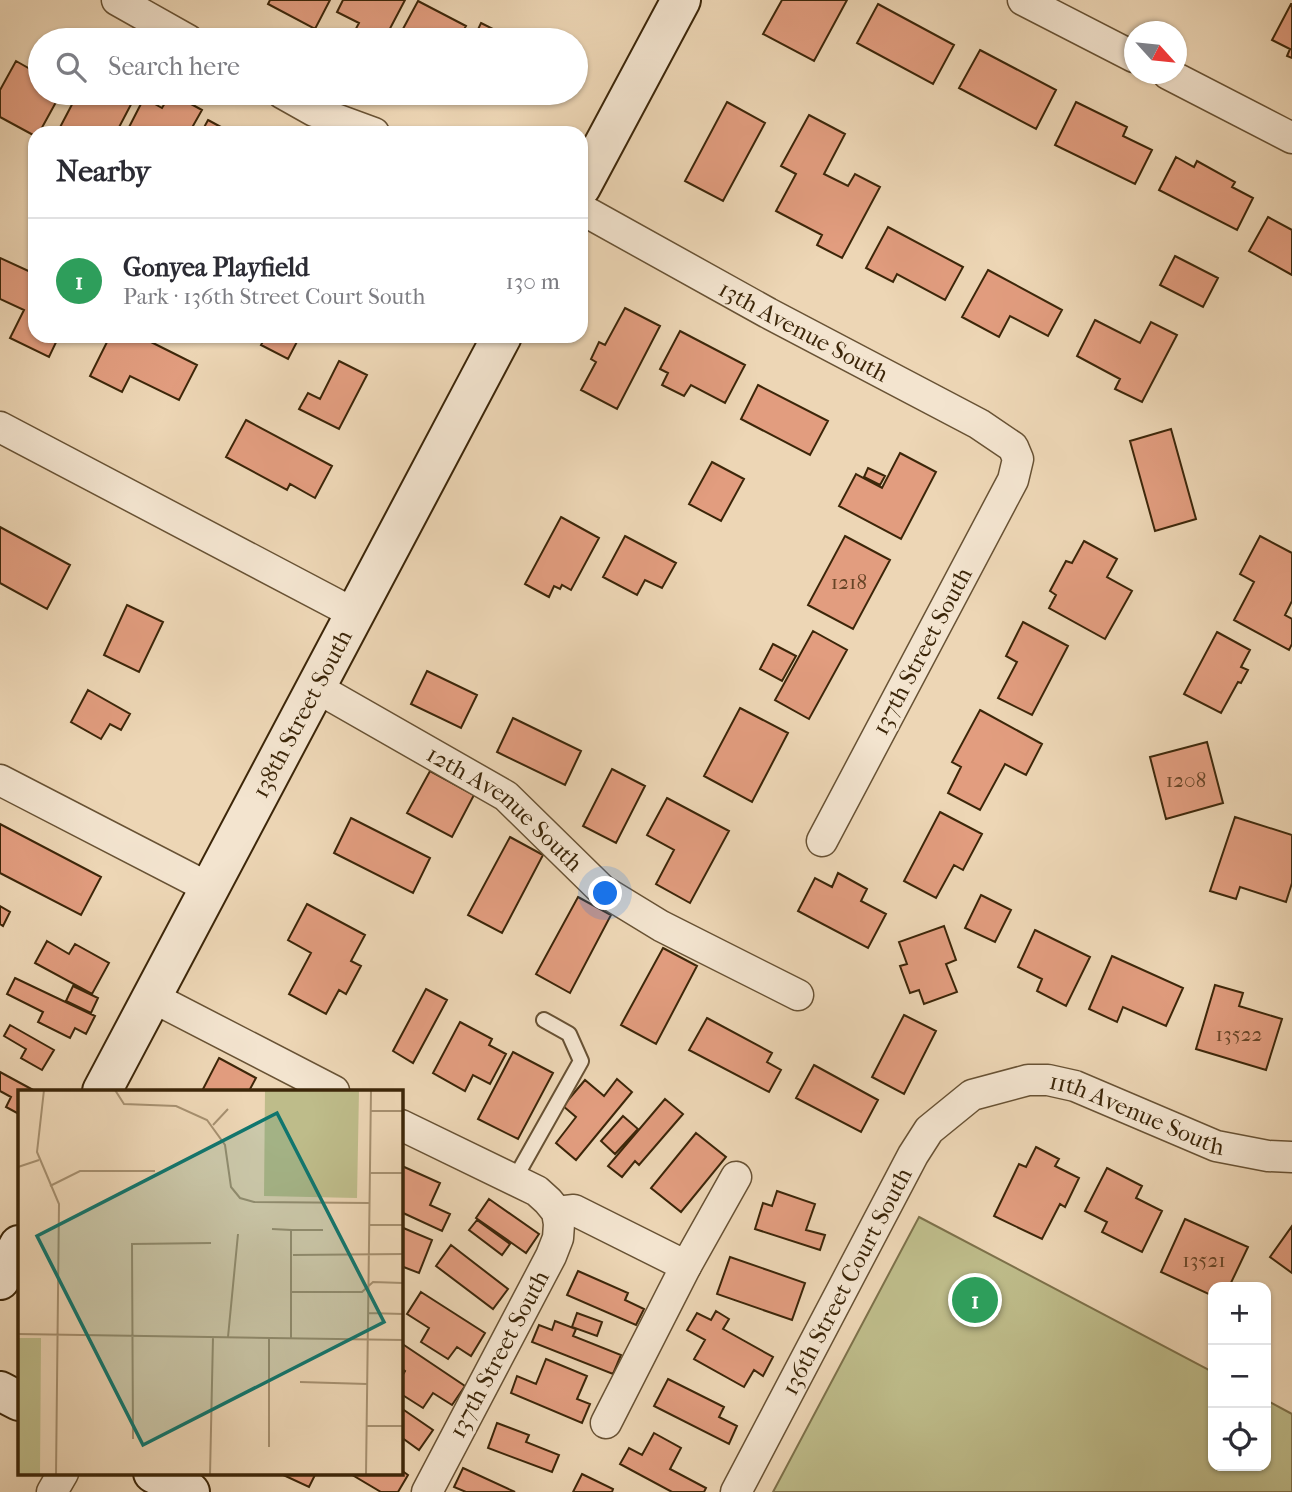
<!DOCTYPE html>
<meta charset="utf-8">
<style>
:root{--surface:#fff;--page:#f2f2f3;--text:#2b2b33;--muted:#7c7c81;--line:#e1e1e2;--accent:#2563eb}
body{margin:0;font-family:"IM FELL French Canon",serif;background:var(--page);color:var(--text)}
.controls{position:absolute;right:21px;bottom:21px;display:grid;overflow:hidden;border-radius:14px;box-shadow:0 2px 5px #0004}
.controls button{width:63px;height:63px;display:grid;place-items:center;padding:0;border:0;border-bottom:2px solid var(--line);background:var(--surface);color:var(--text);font:35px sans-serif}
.compass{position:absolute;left:1124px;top:21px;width:63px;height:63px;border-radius:50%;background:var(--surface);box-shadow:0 2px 5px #0004;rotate:117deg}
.you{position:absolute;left:606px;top:894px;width:24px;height:24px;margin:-18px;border:5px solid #fff;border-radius:50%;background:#1a73e8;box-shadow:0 0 0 10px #1a73e833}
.badge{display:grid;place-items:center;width:46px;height:46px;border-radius:50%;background:var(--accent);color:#fff;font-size:23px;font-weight:700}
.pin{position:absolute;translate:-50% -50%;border:4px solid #fff;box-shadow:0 2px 7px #0006}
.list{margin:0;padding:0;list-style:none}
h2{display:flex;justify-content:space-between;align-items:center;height:91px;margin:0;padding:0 28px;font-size:30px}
h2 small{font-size:23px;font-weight:400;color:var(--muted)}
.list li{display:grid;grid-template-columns:46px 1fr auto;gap:21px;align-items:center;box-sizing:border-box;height:126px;padding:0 28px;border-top:2px solid var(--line)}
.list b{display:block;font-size:26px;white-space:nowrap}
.list p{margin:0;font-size:23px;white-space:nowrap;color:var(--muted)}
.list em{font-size:23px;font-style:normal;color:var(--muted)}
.icon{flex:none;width:38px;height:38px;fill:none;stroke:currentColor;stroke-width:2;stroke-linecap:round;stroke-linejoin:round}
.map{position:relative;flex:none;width:1292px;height:1492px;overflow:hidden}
.search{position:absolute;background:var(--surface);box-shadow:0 2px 5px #0004;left:28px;top:28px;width:560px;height:77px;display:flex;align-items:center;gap:18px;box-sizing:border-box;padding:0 24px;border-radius:38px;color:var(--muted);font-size:26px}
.panel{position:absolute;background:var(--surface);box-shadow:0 2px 5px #0004;left:28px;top:126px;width:560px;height:217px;border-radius:21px}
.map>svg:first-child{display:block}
</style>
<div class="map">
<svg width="1292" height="1492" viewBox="0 0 1292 1492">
<rect width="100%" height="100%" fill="#edd6b5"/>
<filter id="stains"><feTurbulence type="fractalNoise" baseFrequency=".00286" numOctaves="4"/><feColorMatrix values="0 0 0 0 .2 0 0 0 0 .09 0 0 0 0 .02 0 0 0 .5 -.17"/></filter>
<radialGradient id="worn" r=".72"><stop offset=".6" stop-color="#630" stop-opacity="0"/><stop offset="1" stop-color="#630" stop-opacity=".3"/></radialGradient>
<path fill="#bebc8a" stroke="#7d714a" stroke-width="2" d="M919,1217L1213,1372V1466H1266V1400L1292,1414V1492H773Z"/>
<path fill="#e29d7f" stroke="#3c2609" stroke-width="2" d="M270,0H330L315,29L268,4Z
M343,0H405L384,40H350L359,23L337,12Z
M782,0H847L814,61L763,34Z
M418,1L466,26L458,40H397Z
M878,4L954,45L933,84L857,43Z
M1291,4H1292V58L1287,56L1290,49L1272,40Z
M481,23L515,40H473Z
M980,50L1056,90L1036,129L959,88Z
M16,61L39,74L40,71V93H61L39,133H35V136L0,117V90Z
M78,93H137L116,133H57Z
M171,93L202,110L189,133H126L144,98L162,108Z
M727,102L765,123L723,201L685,181Z
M1076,102L1127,127L1123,136L1152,150L1135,184L1055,145Z
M809,115L845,134L824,174L848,186L855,174L880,187L842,258L817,245L822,235L776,211L796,174L781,166Z
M208,120L232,133H201Z
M1176,157L1194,167L1197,161L1235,182L1232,187L1253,198L1237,230L1159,190Z
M1268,217L1292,230V275L1249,251Z
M888,227L963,267L945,300L897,274L893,282L866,268Z
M1175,256L1218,278L1203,307L1160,285Z
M0,258L35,274V336H59L49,357L10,338L24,310L0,299Z
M988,270L1062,310L1048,336L1010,316L999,337L962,317Z
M625,308L660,326L617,409L581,390L596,362L591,359L599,342L605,345Z
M1095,320L1140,343L1151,322L1177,335L1142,402L1115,389L1120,379L1077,356Z
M680,331L745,365L725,403L691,385L684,396L662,385L668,373L660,369Z
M110,336H147L145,339L197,365L179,400L130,376L122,392L90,376Z
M266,336H300L288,359L261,345Z
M339,361L367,375L339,429L299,409L308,393L320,399Z
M758,385L828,421L810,455L741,419Z
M246,420L332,466L315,498L290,484L287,490L226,457Z
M1171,429L1196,519L1155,531L1130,441Z
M900,453L936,472L901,539L839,506L856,474L882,488Z
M712,462L744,479L721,521L689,504Z
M868,468L885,476L880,485L864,477Z
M561,517L599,538L571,590L562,585L560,589L554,586L549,597L525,584Z
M0,527L70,565L47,609L0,583Z
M625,536L676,563L662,588L645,580L637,595L603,577Z
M845,536L890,560L853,629L808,605Z
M1260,536L1292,553V601L1285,615L1292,619V644L1289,650L1234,620L1254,582L1240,574Z
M1084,541L1117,559L1107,577L1132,591L1105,639L1049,608L1056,595L1050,591L1066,561L1072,563Z
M127,605L163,622L139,672L104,655Z
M1023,622L1068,646L1032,715L998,698L1017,662L1006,656Z
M813,631L847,650L809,719L775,700Z
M1217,632L1250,650L1241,667L1248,670L1241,683L1238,682L1221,713L1184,694Z
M773,644L796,656L782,681L760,669Z
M427,671L477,695L461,728L411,704Z
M88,690L130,714L121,730L110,724L101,739L71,722Z
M740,708L788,733L752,802L704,776Z
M980,710L1042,744L1026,775L1005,764L980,810L948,793L961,767L952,762Z
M513,718L581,751L565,785L497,752Z
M1207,742L1223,803L1166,819L1150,757Z
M612,769L645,786L616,843L583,826Z
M430,771L474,795L452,837L407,813Z
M667,798L729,831L690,903L656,884L674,850L647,835Z
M940,812L982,834L963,870L954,865L936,898L904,881Z
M1235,817L1292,835V883L1286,902L1240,887L1236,899L1210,891Z
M351,818L430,858L413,893L334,853Z
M0,824L101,877L81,915L0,873Z
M510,837L543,855L502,933L468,915Z
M838,873L867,889L861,901L886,914L868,948L798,911L815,878L832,887Z
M981,895L1011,910L995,942L965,928Z
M578,897L611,915L570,993L536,974Z
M307,904L365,935L351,961L361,966L346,994L339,990L326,1014L289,994L311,953L288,940Z
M0,906L10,912L3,926L0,924Z
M944,926L956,960L946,964L957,992L924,1004L919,990L910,993L900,966L907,964L899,942Z
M1035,930L1090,957L1066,1006L1037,991L1042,979L1018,967Z
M47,941L69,954L75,944L109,963L92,994L35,963Z
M663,948L697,966L656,1044L621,1025Z
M1112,956L1183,988L1166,1026L1123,1007L1117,1022L1089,1009Z
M15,978L95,1016L86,1034L75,1028L70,1038L38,1022L43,1012L7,994Z
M1215,985L1243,993L1239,1006L1282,1019L1266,1070L1196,1049Z
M73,986L98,998L91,1013L66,1001Z
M426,989L447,1000L413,1063L393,1051Z
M904,1015L936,1031L904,1094L872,1077Z
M707,1018L772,1053L767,1062L781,1070L769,1092L689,1050Z
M460,1022L492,1039L489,1045L506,1054L490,1084L473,1075L465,1091L433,1073Z
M10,1025L54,1050L42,1070L21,1058L26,1049L4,1036Z
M513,1052L553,1073L518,1139L478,1119Z
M219,1058L256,1078L249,1091H202Z
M814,1065L878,1100L861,1132L796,1098Z
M0,1072L35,1091H19V1114L6,1107L11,1097L0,1091Z
M617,1079L632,1092L576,1160L556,1143L576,1117L563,1106L585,1080L604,1096Z
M665,1099L683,1114L639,1165L635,1161L622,1177L608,1166Z
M623,1116L638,1129L615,1154L601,1141Z
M696,1133L726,1157L681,1212L651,1188Z
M1036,1147L1059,1159L1055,1166L1079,1178L1065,1207L1060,1204L1042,1239L994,1216L1019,1164L1026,1167Z
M402,1166L440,1183L430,1205L450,1214L442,1231L401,1212Z
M1107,1168L1142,1186L1136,1198L1162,1211L1142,1252L1102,1232L1107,1222L1085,1211Z
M777,1191L815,1204L806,1230L825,1235L820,1250L755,1229L763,1203L772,1206Z
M489,1199L539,1234L526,1253L476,1218Z
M1185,1219L1248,1247L1229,1287H1213V1296L1161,1272Z
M477,1220L510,1244L502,1255L469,1230Z
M1292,1226V1273L1270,1257Z
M401,1227L432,1240L419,1273L401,1266Z
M451,1245L508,1289L493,1309L436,1266Z
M730,1257L805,1283L792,1320L717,1294Z
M578,1271L628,1293L625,1300L644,1309L636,1325L567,1295Z
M421,1292L485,1333L471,1356L457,1347L448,1359L421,1342L429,1328L407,1314Z
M716,1311L729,1319L723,1329L773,1357L763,1376L754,1370L744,1387L694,1359L705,1340L687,1330L697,1313L711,1320Z
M577,1313L602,1322L597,1336L572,1327Z
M555,1321L576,1329L573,1336L621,1355L613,1374L532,1342L539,1325L552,1330Z
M401,1343L465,1386L452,1405L433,1393L423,1408L401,1394V1378L405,1371L401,1368Z
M546,1359L587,1376L577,1399L590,1404L582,1423L511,1393L517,1376L536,1384Z
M668,1379L724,1407L719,1417L737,1426L729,1444L654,1406Z
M401,1408L433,1430L419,1450L401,1437Z
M497,1423L529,1435L526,1442L559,1455L552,1472L488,1448Z
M654,1433L681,1448L670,1469L706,1488L704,1492H672L620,1464L629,1448L642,1455Z
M463,1468L515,1492H466L454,1487Z
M401,1470L408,1475L398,1492H381L349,1473H401Z
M279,1473H316L309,1487Z
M582,1474L613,1489L612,1492H573Z"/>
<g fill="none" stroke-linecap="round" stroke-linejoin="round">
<g stroke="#685234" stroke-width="18">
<path id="lane" d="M514,1180L581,1061L569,1034L544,1020"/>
</g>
<g stroke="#685234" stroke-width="33">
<g id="street">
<path d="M117,0L188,40"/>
<path d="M1023,0L1134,57"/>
<path d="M1168,74L1292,138"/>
<path d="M282,93L314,111L374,133"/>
<path id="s1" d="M581,209L768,313L979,424L1013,447L1018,459L1013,480L822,841"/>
<path d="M0,427L355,614"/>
<path id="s2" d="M317,688L506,796L602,890L661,926L798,995"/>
<path d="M0,780L209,888"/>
<path d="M152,997L334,1091"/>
<path d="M401,1125L537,1191L548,1201L557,1212L559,1224L558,1238L551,1256L427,1492"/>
<path d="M557,1212L574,1210L686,1266L736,1177"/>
<path d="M606,1423L686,1266"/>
<path d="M52,1492L63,1473"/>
<path id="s3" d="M736,1492L913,1155L929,1130L972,1095L1028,1080H1048L1075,1086L1216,1146L1268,1156L1292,1157"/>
</g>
</g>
<g stroke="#3c2609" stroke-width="42">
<g id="secondary">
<path d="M581,187L681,0"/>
<path id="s4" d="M102,1091L502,336"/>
<path d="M0,1280L19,1245"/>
<path d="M0,1391L19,1401"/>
<path d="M153,1473L190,1492"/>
</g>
</g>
<use href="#lane" stroke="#f3e4cf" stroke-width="14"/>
<use href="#street" stroke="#f3e4cf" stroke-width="30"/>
<use href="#secondary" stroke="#f3e4cf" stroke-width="38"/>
</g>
<g text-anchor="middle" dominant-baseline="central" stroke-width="6" stroke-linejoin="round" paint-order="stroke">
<g font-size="21" fill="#664426">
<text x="849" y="582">1218</text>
<text x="1186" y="780">1208</text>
<text x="1239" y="1034">13522</text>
<text x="1204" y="1260">13521</text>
</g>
<g font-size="24" fill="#3c2609" stroke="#f3e4cf">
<text stroke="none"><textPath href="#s1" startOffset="254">13th Avenue South</textPath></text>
<text transform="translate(922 651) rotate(-62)">137th Street South</text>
<text stroke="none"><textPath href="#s4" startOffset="427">138th Street South</textPath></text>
<text stroke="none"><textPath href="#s2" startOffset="224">12th Avenue South</textPath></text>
<text stroke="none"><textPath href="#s3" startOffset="639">11th Avenue South</textPath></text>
<text stroke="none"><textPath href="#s3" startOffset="238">136th Street Court South</textPath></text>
<text transform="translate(499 1354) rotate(-62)">137th Street South</text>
</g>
</g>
<g transform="translate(18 1090)">
<rect width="385" height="385" fill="#edd6b5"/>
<path d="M247,0H341L339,108L246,106ZM0,248H23L22,385H0Z" fill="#bebc8a"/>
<path fill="none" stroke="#a69070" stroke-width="2" d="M26,0L19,62L41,114L38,385M97,0L106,14L158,16L189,30L207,55L213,97L222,108L236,112L351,113M352,21H385M195,35L210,19M0,77L21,70M352,83H385M32,96L62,81H137M351,135H385M254,139L273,140V248M273,140H305M275,165L385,164M274,202H344L355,192L385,193M350,223L385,224M0,244L385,250M210,247L220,144M282,292L349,294M348,336H385M115,349L114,154L193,153M251,357V248M192,385L195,247M348,385L353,0"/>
<path fill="#0f766e" fill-opacity="0.15" stroke="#0f766e" stroke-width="3.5" d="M259,23L366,232L125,355L19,146Z"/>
<rect width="385" height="385" fill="none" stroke="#3c2609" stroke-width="3.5"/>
</g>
<rect width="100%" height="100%" filter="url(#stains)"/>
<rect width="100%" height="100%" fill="url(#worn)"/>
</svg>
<div class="controls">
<button>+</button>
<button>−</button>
<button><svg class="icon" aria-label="locate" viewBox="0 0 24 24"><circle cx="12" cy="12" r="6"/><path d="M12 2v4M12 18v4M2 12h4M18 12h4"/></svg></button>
</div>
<svg class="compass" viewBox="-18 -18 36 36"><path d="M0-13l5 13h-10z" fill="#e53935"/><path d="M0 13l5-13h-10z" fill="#7c7c81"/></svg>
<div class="you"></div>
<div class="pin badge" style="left:975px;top:1300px;background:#2e9e5b">1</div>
<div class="search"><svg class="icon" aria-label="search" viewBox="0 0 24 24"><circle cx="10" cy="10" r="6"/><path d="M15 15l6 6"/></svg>Search here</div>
<section class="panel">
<h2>Nearby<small></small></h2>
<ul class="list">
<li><span class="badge" style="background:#2e9e5b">1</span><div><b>Gonyea Playfield</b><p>Park · 136th Street Court South</p></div><em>130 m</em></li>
</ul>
</section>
</div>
